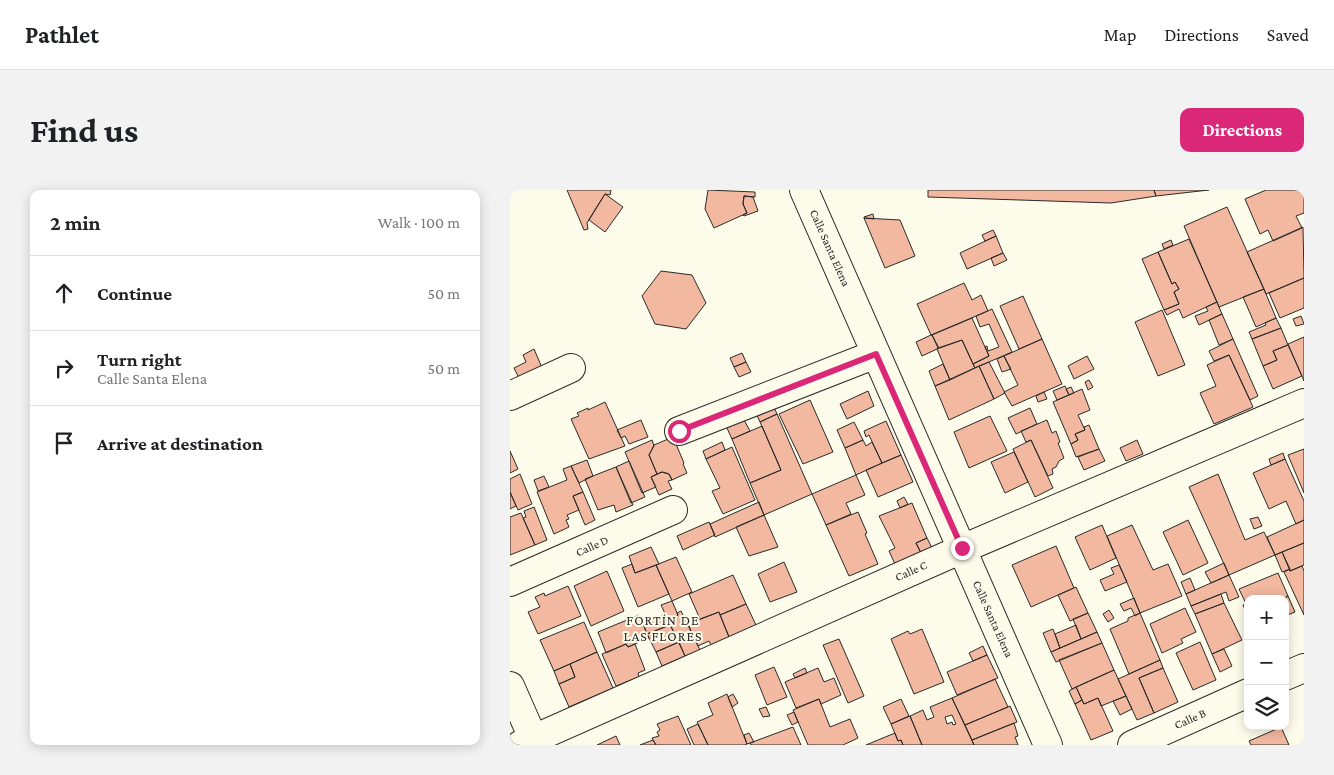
<!DOCTYPE html>
<meta charset="utf-8">
<style>
:root{--surface:#fff;--page:#f2f2f2;--text:#202124;--muted:#757577;--line:#e0e0e0;--accent:#db2777}
body{margin:0;font-family:"Crimson Pro",serif;background:var(--page);color:var(--text)}
.controls{position:absolute;right:15px;bottom:15px;display:grid;overflow:hidden;border-radius:10px;box-shadow:0 2px 12px #0003}
.controls button{width:45px;height:45px;display:grid;place-items:center;padding:0;border:0;border-bottom:1px solid var(--line);background:var(--surface);color:var(--text);font:25px sans-serif}
.stop{position:absolute;width:15px;height:15px;margin:-11px;border:4px solid #db2777;border-radius:50%;background:#fff}
.stop.end{background:#db2777;border-color:#fff;box-shadow:0 1px 5px #0008}
.list{margin:0;padding:0;list-style:none}
h2{display:flex;justify-content:space-between;align-items:center;height:65px;margin:0;padding:0 20px;font-size:21px}
h2 small{font-size:16px;font-weight:400;color:var(--muted)}
.list li{display:grid;grid-template-columns:32px 1fr auto;gap:15px;align-items:center;box-sizing:border-box;height:75px;padding:0 20px;border-top:1px solid var(--line)}
.list b{display:block;font-size:19px;white-space:nowrap}
.list p{margin:0;font-size:16px;white-space:nowrap;color:var(--muted)}
.list em{font-size:16px;font-style:normal;color:var(--muted)}
.icon{flex:none;width:28px;height:28px;fill:none;stroke:currentColor;stroke-width:2;stroke-linecap:round;stroke-linejoin:round}
.map{position:relative;flex:none;width:794px;height:555px;overflow:hidden;border-radius:10px}
header{display:flex;align-items:center;gap:30px;box-sizing:border-box;height:70px;padding:0 25px;background:var(--surface);border-bottom:1px solid var(--line)}
header strong{font-size:24px}
nav{display:flex;gap:28px;margin-inline-start:auto;font-size:18px}
.intro{display:flex;align-items:center;justify-content:space-between;box-sizing:border-box;height:120px;padding:0 30px}
h1{margin:0;font-size:35px}
.button{padding:12px 22px;border-radius:10px;background:var(--accent);color:#fff;font-size:18px;font-weight:700}
main{display:flex;gap:30px;padding:0 30px}
aside{flex:1;background:var(--surface);border-radius:10px;box-shadow:0 2px 12px #0003}
.map>svg:first-child{display:block}
</style>
<header>
<strong>Pathlet</strong>
<nav><a>Map</a><a>Directions</a><a>Saved</a></nav>
</header>
<div class="intro"><h1>Find us</h1><a class="button">Directions</a></div>
<main>
<aside>
<h2>2 min<small>Walk · 100 m</small></h2>
<ul class="list">
<li><svg class="icon" aria-label="ahead" viewBox="0 0 24 24"><path d="M12 20V5M6 11l6-6 6 6"/></svg><div><b>Continue</b></div><em>50 m</em></li>
<li><svg class="icon" aria-label="right" viewBox="0 0 24 24"><path d="M7 20v-9h11M14 6l5 5-5 5"/></svg><div><b>Turn right</b><p>Calle Santa Elena</p></div><em>50 m</em></li>
<li><svg class="icon" aria-label="arrive" viewBox="0 0 24 24"><path d="M6 21V4h12l-3 4 3 4H6"/></svg><div><b>Arrive at destination</b></div></li>
</ul>
</aside>
<div class="map">
<svg width="794" height="555" viewBox="0 0 794 555">
<rect width="100%" height="100%" fill="#fdfbea"/>
<path fill="#f2b8a0" stroke="#2b2b2b" fill-rule="evenodd" d="M57,0H101L100,5L95,4L83,23L77,33L78,39L74,40Z
M198,0L245,2V7L234,6L233,14L237,23L204,38L195,19Z
M418,0H644L646,6L601,13L418,7Z
M644,0H699L646,6Z
M756,0H794V23L786,26L792,38L763,51L758,40L750,44L735,9Z
M95,4L113,17L95,42L79,30Z
M234,6L243,7L248,21L234,26L233,25L237,23L233,14Z
M717,17L754,99L709,117L674,36Z
M363,24L364,29L354,28V27Z
M354,28L390,30L405,66L375,78Z
M793,37L794,88L756,104L737,62Z
M483,40L486,46L475,51L472,45Z
M486,46L493,63L457,79L450,63Z
M679,49L707,112L673,128L669,119L657,125L654,120L669,114L664,102L669,99L665,92L662,94L648,62Z
M661,50L663,55L654,59L652,54Z
M648,62L662,94L665,92L669,99L664,102L669,114L654,120L632,69Z
M493,63L497,70L484,76L481,68Z
M151,81L182,85L196,113L176,139L145,134L132,106Z
M794,88V118L770,128L759,103Z
M454,93L462,110L471,105L478,121L421,145L407,114Z
M754,99L766,128L746,137L733,107Z
M513,106L532,149L509,159L490,116Z
M707,112L712,124L689,135L685,126L698,121L696,117Z
M482,119L502,162L465,178L463,174L479,166L475,157L477,156L478,161L489,157L479,134L470,137L466,126Z
M652,120L675,175L648,186L625,132Z
M712,124L723,149L709,155L699,130Z
M791,126L794,134L786,136L783,129Z
M462,128L479,166L463,174L452,150L428,158L422,145Z
M766,128L771,138L742,149L739,142L756,135L755,133Z
M771,138L778,155L763,161L767,170L753,176L742,149Z
M421,145H422L429,158L412,166L406,152Z
M794,147V191L778,154Z
M532,149L552,194L502,216L494,202L508,195L494,166Z
M723,149L748,206L740,210L719,165L704,171L699,161Z
M452,150L465,178L440,190L427,159Z
M778,155L792,186L763,199L753,176L767,170L763,161Z
M24,159L33,180L10,190L4,178L16,172L13,165Z
M232,163L236,172L224,177L220,168Z
M719,165L743,217L704,234L690,203L706,196L697,175Z
M494,166L501,179L492,182L487,169Z
M577,166L584,179L564,189L558,176Z
M236,172L241,182L229,187L224,177Z
M479,172L495,203L484,209L469,176Z
M433,174L440,190L425,196L419,181Z
M469,176L484,209L439,230L425,196Z
M579,190L583,197L578,200L575,192Z
M555,196L559,205L547,210L543,201Z
M561,197L564,203L559,205L556,199Z
M572,199L580,220L568,225L575,240L565,244L568,250L561,254L543,212Z
M358,201L364,216L337,229L330,214Z
M534,202L537,209L528,212L526,206Z
M300,210L323,262L293,274L269,224Z
M95,212L115,256L79,269L61,229L69,226L67,223L78,218V220Z
M263,215L267,224L250,232L246,223Z
M520,218L527,234L506,244L498,228Z
M267,224L302,304L254,325L240,293L271,280L250,232Z
M480,226L497,261L459,278L444,242Z
M233,228L240,241L222,249L216,236Z
M131,230L138,247L119,254L115,246L111,248L107,240Z
M537,230L542,243L546,241L550,252L548,253L554,268L549,271L546,277L542,279L543,284L538,286L521,250L516,252L511,241Z
M376,231L391,265L372,273L359,245L356,247L354,241Z
M344,232L353,250L335,258L327,240Z
M579,235L589,259L566,267L561,254L568,250L565,244L575,240L574,237Z
M252,236L271,280L240,293L222,249Z
M163,247L174,273L173,274L177,283L162,290L159,284L152,282L147,284L139,265L144,255Z
M142,250L144,256L139,265L147,284L141,287L146,297L132,303L115,262Z
M353,250L356,256L362,252L372,273L346,285L335,258Z
M521,250L543,298L525,307L503,259Z
M627,250L633,264L616,271L610,258Z
M212,252L215,260L196,269L193,261Z
M222,257L245,310L213,324L202,301L210,298L196,269Z
M589,259L595,271L574,280L568,267Z
M794,259V303L778,265Z
M0,261L8,279L0,283Z
M504,262L518,292L495,303L481,272Z
M773,263L775,269L761,275L759,269Z
M391,265L403,292L368,307L356,280Z
M775,269L794,311V330L786,334L776,311L759,319L743,283Z
M77,270L83,286L69,293L61,276Z
M119,271L135,307L121,313L106,277Z
M61,276L73,302L63,306L69,320L57,325L59,329L56,330L59,337L44,344L27,302L57,290L53,279Z
M106,277L123,315L106,322L104,315L88,320L75,289Z
M152,282L159,284L162,290L158,291L162,299L149,305L141,287Z
M10,284L22,314L8,320L0,302V289Z
M708,284L735,350L754,342L765,365L719,385L679,297Z
M346,285L355,305L336,313L341,324L316,335L302,304Z
M34,286L39,297L28,301L24,290Z
M0,302L6,316L0,319Z
M73,302L85,330L75,335L63,306Z
M394,307L398,314L390,318L387,311Z
M249,312L254,325L205,347L200,334Z
M402,313L417,348L406,353L411,363L385,374L379,361L385,358L369,326Z
M24,317L37,350L25,355L13,328L16,327L14,321Z
M348,322L357,343L355,344L368,374L339,386L316,335Z
M11,323L25,355L0,365V327Z
M254,325L268,357L239,366L226,337Z
M748,327L752,336L744,339L740,329Z
M678,330L698,373L673,385L653,342Z
M794,330V353L765,365L757,347Z
M199,332L205,345L173,360L167,346Z
M592,335L606,368L580,380L565,347Z
M622,335L643,380L658,374L672,406L630,423L597,346Z
M417,348L422,358L411,363L406,353Z
M794,353V375L780,381L772,362Z
M546,356L564,398L521,417L502,375Z
M141,357L149,374L125,383L119,366Z
M772,362L780,379L772,382L765,365Z
M166,367L182,402L162,411L146,375Z
M274,372L287,402L260,412L248,384Z
M714,373L719,385L701,393L695,382Z
M122,374L125,383L146,375L159,404L128,417L112,378Z
M609,375L617,392L595,401L590,390L604,384L601,378Z
M792,376L794,381V425L774,382L780,379V381Z
M97,381L114,421L81,436L64,396Z
M768,383L778,406L773,409H738V418L729,399Z
M223,385L236,414L210,425L209,422L190,429L179,404Z
M719,385L729,407L719,411L716,402L681,416L676,404Z
M680,388L685,400L676,404L671,392Z
M58,396L71,426L28,444L18,422L30,417L25,407L34,403L35,406Z
M566,397L578,423L560,431L548,405Z
M711,404L714,413L685,424L681,416Z
M778,406L785,422L775,426V409H773Z
M624,408L630,423L625,426L621,418L614,421L610,414Z
M162,411L168,425L158,430L151,415Z
M714,413L732,450L702,464L685,424Z
M236,414L246,435L219,447L210,425Z
M736,414L738,418V426L733,415Z
M675,418L686,442L671,449L673,453L652,463L640,434Z
M599,420L604,428L598,432L593,424Z
M171,421L190,460L175,466L158,430L168,425L167,423Z
M209,422L219,447L201,455L199,451L188,456L178,434Z
M578,423L587,442L571,449L563,429Z
M630,423L650,470L619,484L600,439L618,431V428Z
M155,424L160,435L137,444L133,433Z
M129,425L139,448L118,457L116,454L96,463L88,442Z
M74,432L87,462L44,481L30,450Z
M160,435L169,452L146,462L137,444Z
M566,435L571,449L550,458L545,444Z
M412,439L434,492L404,504L381,449L398,441L400,444Z
M543,439L550,458L541,462L533,443Z
M587,442L592,453L546,472L541,462Z
M329,449L354,506L338,513L313,455Z
M169,452L175,466L152,476L146,462Z
M690,452L706,490L683,500L666,463Z
M592,453L604,480L562,499L549,470Z
M116,454L118,457L125,454L135,480L128,483L129,487L106,496L92,464Z
M473,456L477,465L463,471L459,463Z
M714,459L722,476L710,482L702,464Z
M87,462L103,498L59,517L49,494L65,487L60,474Z
M477,465L488,488L447,505L437,482Z
M650,470L653,478L629,488L644,523L627,530L608,489Z
M60,474L65,487L49,494L44,481Z
M264,477L277,507L257,515L245,485Z
M295,478L297,483L285,488L283,484Z
M308,478L314,492L324,488L331,505L311,514L309,509L286,518L275,492Z
M653,478L668,512L644,523L629,488Z
M604,480L616,506L591,516L588,508L574,514L566,497Z
M485,489L498,517L455,535L442,508Z
M566,497L572,510L565,514L559,501Z
M217,504L237,554L235,555H198L187,532L203,525L198,513Z
M223,504L228,513L222,517L218,507Z
M616,506L622,519L610,525L603,511Z
M442,508L464,555H412L400,526L413,520L417,530L424,527L420,517ZM442,525L446,534L443,535L442,532L437,534L435,527Z
M588,508L603,541L581,550L565,514L572,510L574,514Z
M309,509L320,537L340,529L348,548L333,555H298L283,520Z
M391,509L399,526L381,534L373,517Z
M500,516L507,532L462,550L455,535Z
M256,517L260,526L253,527L249,519Z
M284,522L288,532L282,535L277,525Z
M168,526L181,555H146L142,548L149,546L147,542L150,540L147,534Z
M400,526L412,555H393L391,550L388,551L381,534Z
M504,533L508,546L505,547L508,555H464L462,550Z
M188,534L198,555H184L177,539Z
M283,537L291,555H241L240,553Z
M771,537L779,555H741L739,551Z
M239,543L244,552L237,554L234,545Z
M385,543L388,551L391,550L393,555H356Z
M106,546L110,555H87Z
M143,550L146,555H130Z"/>
<g fill="none" stroke-linecap="round" stroke-linejoin="round">
<g stroke="#2b2b2b" stroke-width="30">
<path id="minor" d="M294,0L538,555
M0,206L61,178
M169,241L366,164
M0,392L163,320
M775,486L794,478
M0,496L26,555
M10,555L452,359L794,213
M622,555L738,503"/>
</g>
<use href="#minor" stroke="#fdfbea" stroke-width="28"/>
</g>
<g fill="none" stroke-linecap="round" stroke-linejoin="round">
<path stroke="#db2777" stroke-width="6" d="M169,241L366,164L452,358"/>
</g>
<g text-anchor="middle" dominant-baseline="central" stroke-width="4" stroke-linejoin="round" paint-order="stroke">
<g font-size="12" fill="#2b2b2b" stroke="#fdfbea">
<text transform="translate(320 58) rotate(66)">Calle Santa Elena</text>
<text transform="translate(82 356) rotate(-24)">Calle D</text>
<text transform="translate(401 381) rotate(-24)">Calle C</text>
<text transform="translate(483 429) rotate(66)">Calle Santa Elena</text>
<text transform="translate(680 529) rotate(-24)">Calle B</text>
</g>
<g font-size="14" letter-spacing="1" fill="#2b2b2b" stroke="#fdfbea">
<text x="153" y="430">FORTÍN DE<tspan x="153" dy="16">LAS FLORES</tspan></text>
</g>
</g>
</svg>
<div class="controls">
<button>+</button>
<button>−</button>
<button><svg class="icon" aria-label="layers" viewBox="0 0 24 24"><path d="M12 4l9 5-9 5-9-5zM3 14l9 5 9-5"/></svg></button>
</div>
<div class="stop" style="left:169px;top:241px"></div>
<div class="stop end" style="left:452px;top:358px"></div>
</div>
</main>
